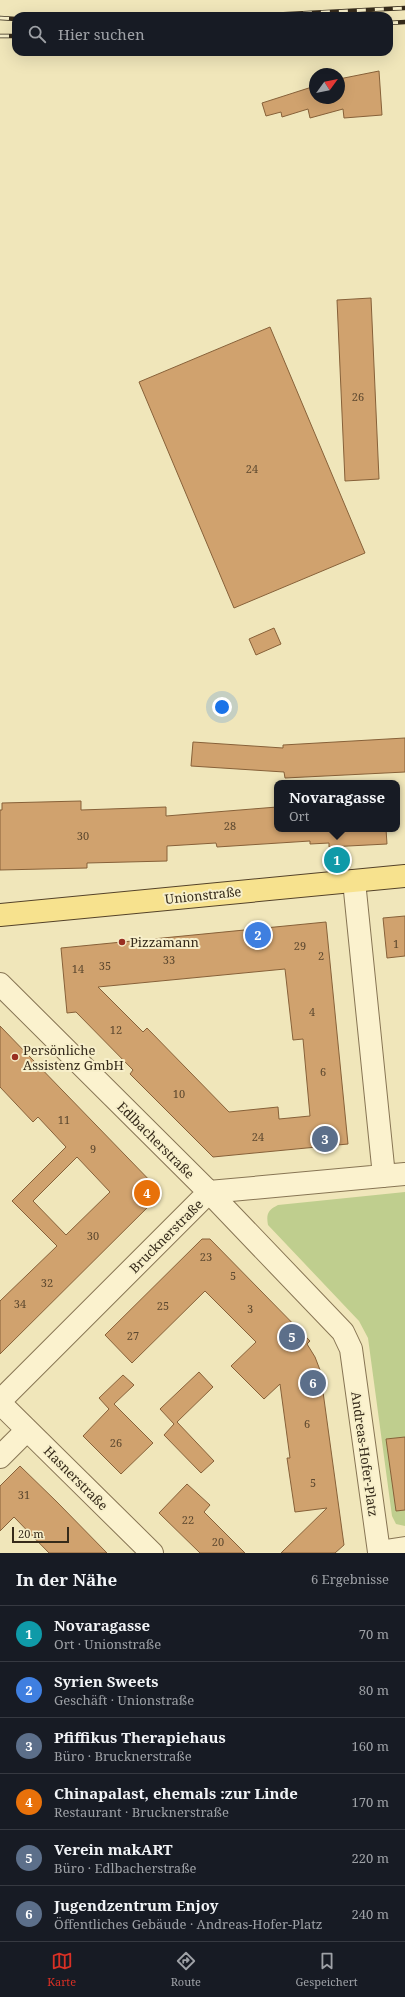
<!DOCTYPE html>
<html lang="de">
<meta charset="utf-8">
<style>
:root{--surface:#171b24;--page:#20242c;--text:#f1f3f6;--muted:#9ea1a6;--line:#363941;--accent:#d93025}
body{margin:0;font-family:"Noto Serif",serif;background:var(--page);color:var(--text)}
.compass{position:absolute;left:309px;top:68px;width:36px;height:36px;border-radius:50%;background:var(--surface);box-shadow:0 4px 16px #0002;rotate:57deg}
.scale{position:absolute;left:12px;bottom:10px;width:57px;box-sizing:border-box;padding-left:4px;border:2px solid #352a1a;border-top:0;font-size:11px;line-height:14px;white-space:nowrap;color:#352a1a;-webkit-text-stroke:3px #f7efca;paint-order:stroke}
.you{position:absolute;left:222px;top:707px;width:14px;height:14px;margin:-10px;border:3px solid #fff;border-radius:50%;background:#1a73e8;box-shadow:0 0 0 6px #1a73e833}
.badge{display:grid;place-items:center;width:26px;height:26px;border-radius:50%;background:var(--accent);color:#fff;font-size:13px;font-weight:700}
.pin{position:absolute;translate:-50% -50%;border:2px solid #fff;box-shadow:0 1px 4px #0006}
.popup{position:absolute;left:274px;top:780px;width:126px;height:52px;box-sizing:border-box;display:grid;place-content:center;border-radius:8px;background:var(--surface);filter:drop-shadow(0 1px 3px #0005);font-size:13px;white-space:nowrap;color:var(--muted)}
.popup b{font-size:15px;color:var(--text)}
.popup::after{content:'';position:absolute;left:50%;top:100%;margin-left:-8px;border:8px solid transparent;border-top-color:var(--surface)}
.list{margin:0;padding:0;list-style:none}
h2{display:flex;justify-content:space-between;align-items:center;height:52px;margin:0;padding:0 16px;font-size:17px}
h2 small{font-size:13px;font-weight:400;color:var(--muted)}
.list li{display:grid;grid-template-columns:26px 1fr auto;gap:12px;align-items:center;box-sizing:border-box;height:56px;padding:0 16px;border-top:1px solid var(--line)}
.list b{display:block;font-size:15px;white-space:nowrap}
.list p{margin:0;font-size:13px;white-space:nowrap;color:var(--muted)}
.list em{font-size:13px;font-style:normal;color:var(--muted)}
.icon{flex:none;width:22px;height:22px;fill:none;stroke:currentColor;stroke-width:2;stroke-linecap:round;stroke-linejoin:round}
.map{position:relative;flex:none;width:405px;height:1553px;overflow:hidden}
.search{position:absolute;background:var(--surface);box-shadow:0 4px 16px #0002;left:12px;right:12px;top:12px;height:44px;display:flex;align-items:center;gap:10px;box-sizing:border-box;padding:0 14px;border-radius:12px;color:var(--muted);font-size:15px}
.sheet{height:388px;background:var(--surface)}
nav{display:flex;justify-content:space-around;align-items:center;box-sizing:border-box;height:56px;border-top:1px solid var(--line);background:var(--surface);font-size:11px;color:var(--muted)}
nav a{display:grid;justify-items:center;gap:2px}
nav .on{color:var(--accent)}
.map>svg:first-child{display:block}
</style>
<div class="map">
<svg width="405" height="1553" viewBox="0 0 405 1553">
<rect width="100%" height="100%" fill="#f0e6ba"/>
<path fill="#bfce8e" d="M405,1192V1526L396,1524L392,1516L368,1338L359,1321L268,1225C266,1214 268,1210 278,1205Z"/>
<path fill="#d0a26e" stroke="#876139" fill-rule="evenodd" d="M379,71L382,115L344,118L343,109L310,118L308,109L282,117L281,112L266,116L262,103L315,86V98H339V79Z
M371,298L379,479L345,481L337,300Z
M270,327L365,553L234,608L139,382Z
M274,628L281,644L256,655L249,639Z
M405,738V772L285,778L284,772L191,766L193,742L283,748V745Z
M81,801V810L166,807V816L277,807V829H386L387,844L329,847V843L310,844V841L217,847L216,843L167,846V861L87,863V868L0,870V810H2V803Z
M405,916V956L387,958L383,918Z
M326,922L348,1144L213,1157L130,1074L133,1070L76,1012L67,1013L61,948ZM285,969L293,1040L303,1039L310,1116L279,1119L278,1107L229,1112L147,1028L143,1032L98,987Z
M0,1026L158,1189L159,1196L0,1354V1301L57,1246L12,1201L66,1147L38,1117L33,1122L0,1087ZM77,1157L110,1192L66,1235L33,1201Z
M202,1239H210L310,1341L307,1344L315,1357L320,1370L344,1545L335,1553H281L327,1508L295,1512L287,1458H290L280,1384L264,1399L231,1366L256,1342L205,1291L132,1363L105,1335Z
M199,1372L213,1387L177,1422L214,1461L201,1473L164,1435L174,1424L160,1409Z
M123,1375L134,1385L114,1404L153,1443L121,1474L83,1436L109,1409L99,1398Z
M405,1437V1510L396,1511L386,1439Z
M20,1466L57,1502L107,1553H49L14,1517L0,1531V1486Z
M187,1484L210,1505L204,1512L245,1553H200L159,1513Z"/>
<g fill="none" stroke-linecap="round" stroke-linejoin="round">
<g stroke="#877554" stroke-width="24">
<path id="minor" d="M354,881L384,1176
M0,984L209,1192L343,1332L351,1349L379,1552L405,1548
M0,1401L209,1192L405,1174
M0,1403L152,1553
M0,1457L27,1430"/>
</g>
<g stroke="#544229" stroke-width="24">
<path id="major" d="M0,915L405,876"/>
</g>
<use href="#minor" stroke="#fbf2ce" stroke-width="22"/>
<use href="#major" stroke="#f7e28e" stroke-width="22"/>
<g stroke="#352a1a" stroke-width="4.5">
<path id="rail" d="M249,16L405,8
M0,18L16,19
M389,23L405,22
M0,36H16"/>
</g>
<use href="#rail" stroke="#f7efca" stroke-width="3" stroke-dasharray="9" stroke-linecap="butt"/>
</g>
<g fill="#992e21" stroke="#f7efca" stroke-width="1.5">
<circle cx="122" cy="942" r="4"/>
<circle cx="15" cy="1057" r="4"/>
</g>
<g text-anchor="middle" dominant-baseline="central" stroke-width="4" stroke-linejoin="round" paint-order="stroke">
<g font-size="11" fill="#5c482f">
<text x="358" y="396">26</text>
<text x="252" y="468">24</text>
<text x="230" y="825">28</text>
<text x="83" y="835">30</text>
<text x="396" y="943">1</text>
<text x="300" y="945">29</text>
<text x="321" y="955">2</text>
<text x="169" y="959">33</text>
<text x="105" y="965">35</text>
<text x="78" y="968">14</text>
<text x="312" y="1011">4</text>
<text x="116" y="1029">12</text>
<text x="323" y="1071">6</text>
<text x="179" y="1093">10</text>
<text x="64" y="1119">11</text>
<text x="258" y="1136">24</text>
<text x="93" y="1148">9</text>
<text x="93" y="1235">30</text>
<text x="206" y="1256">23</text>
<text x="233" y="1275">5</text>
<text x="47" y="1282">32</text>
<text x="20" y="1303">34</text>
<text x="163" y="1305">25</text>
<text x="250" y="1308">3</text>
<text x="133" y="1335">27</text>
<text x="307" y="1423">6</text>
<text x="116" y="1442">26</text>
<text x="313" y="1482">5</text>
<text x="24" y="1494">31</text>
<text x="188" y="1519">22</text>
<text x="218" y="1541">20</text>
</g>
<g font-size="13" fill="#352a1a" stroke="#f7efca">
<text transform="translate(203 895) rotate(-6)">Unionstraße</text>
<text transform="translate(156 1140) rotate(45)">Edlbacherstraße</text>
<text transform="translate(166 1236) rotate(-45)">Brucknerstraße</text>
<text transform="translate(365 1454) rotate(82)">Andreas-Hofer-Platz</text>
<text transform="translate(76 1478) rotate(45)">Hasnerstraße</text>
</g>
<g font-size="13" fill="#352a1a" stroke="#f7efca" text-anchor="start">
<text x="130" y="942">Pizzamann</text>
<text x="23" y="1050">Persönliche<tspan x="23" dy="15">Assistenz GmbH</tspan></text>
</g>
</g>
</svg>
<svg class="compass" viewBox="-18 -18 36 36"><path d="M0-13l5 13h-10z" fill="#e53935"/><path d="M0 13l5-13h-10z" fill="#9ea1a6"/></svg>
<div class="scale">20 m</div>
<div class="you"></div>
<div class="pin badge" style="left:337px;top:860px;background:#0f9aa8">1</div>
<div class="popup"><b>Novaragasse</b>Ort</div>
<div class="pin badge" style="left:258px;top:935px;background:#3f7fe0">2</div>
<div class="pin badge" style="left:325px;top:1139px;background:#5c6f8a">3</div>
<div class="pin badge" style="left:147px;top:1193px;background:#e8710a">4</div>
<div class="pin badge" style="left:292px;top:1337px;background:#5c6f8a">5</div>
<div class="pin badge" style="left:313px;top:1383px;background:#5c6f8a">6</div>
<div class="search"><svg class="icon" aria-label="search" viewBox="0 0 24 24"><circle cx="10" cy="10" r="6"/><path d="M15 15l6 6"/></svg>Hier suchen</div>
</div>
<section class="sheet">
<h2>In der Nähe<small>6 Ergebnisse</small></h2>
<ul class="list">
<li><span class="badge" style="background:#0f9aa8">1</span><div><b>Novaragasse</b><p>Ort · Unionstraße</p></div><em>70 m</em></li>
<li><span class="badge" style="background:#3f7fe0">2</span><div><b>Syrien Sweets</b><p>Geschäft · Unionstraße</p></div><em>80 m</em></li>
<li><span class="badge" style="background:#5c6f8a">3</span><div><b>Pfiffikus Therapiehaus</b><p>Büro · Brucknerstraße</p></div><em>160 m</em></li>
<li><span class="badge" style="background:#e8710a">4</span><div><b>Chinapalast, ehemals :zur Linde</b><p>Restaurant · Brucknerstraße</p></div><em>170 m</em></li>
<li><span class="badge" style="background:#5c6f8a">5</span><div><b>Verein makART</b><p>Büro · Edlbacherstraße</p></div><em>220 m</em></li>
<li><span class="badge" style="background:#5c6f8a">6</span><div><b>Jugendzentrum Enjoy</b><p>Öffentliches Gebäude · Andreas-Hofer-Platz</p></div><em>240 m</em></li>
</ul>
</section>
<nav>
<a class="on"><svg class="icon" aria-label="map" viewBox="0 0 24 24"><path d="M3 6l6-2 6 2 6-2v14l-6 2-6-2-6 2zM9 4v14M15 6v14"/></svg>Karte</a>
<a><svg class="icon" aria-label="directions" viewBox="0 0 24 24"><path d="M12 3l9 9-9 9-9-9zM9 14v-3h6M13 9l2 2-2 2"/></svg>Route</a>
<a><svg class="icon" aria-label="saved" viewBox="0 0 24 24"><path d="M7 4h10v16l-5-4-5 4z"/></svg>Gespeichert</a>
</nav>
